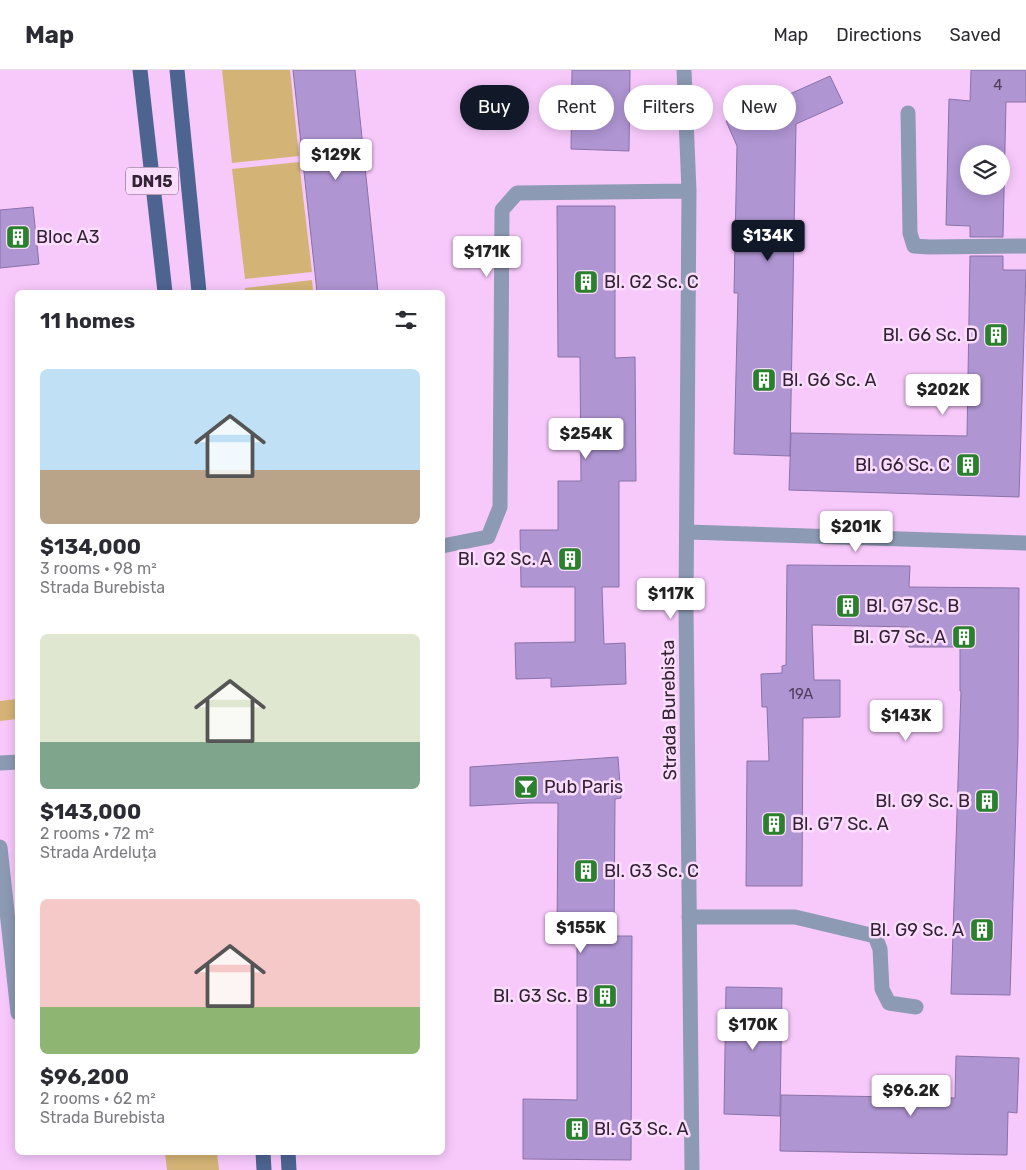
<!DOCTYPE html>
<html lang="en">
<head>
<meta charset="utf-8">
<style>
  :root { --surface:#fff; --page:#f7f7f7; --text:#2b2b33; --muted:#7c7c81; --line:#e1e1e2; --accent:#111827 }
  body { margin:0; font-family:Rubik,sans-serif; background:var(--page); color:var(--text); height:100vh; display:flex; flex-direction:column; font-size:19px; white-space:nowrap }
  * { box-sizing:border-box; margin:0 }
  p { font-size:16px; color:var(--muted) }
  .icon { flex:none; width:28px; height:28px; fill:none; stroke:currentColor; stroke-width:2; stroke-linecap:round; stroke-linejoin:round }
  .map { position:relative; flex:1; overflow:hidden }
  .sheet { position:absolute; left:15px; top:220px; width:430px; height:865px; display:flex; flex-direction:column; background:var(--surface); border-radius:8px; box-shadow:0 2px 12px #0003 }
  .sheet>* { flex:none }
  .banner { position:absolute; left:460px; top:15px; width:475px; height:45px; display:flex; gap:10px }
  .controls { position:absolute; left:960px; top:75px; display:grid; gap:10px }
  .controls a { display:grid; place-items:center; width:50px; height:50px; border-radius:50%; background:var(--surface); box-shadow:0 2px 12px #0003; font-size:25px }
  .price { position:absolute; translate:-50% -42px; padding:0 11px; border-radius:5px; background:#fff; color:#222; font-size:16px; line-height:32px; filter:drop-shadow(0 1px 2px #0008) }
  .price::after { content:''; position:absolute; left:50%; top:30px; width:15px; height:11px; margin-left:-8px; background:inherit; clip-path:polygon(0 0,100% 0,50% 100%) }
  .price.active { background:var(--accent); color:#fff }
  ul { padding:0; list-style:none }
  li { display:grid; align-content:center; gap:10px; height:265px; padding:0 25px }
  li span { display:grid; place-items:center; height:155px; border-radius:8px; color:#555 }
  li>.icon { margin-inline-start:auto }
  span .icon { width:90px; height:90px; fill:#fffc; stroke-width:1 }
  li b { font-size:21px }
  h2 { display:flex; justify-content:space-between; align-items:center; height:60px; padding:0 25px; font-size:21px }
  .chip { padding:0 18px; border-radius:22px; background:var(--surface); box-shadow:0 2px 12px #0003; font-size:18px; line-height:45px }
  .chip.active { background:var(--accent); color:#fff }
  header { display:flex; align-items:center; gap:30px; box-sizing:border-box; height:70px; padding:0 25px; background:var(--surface); border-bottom:1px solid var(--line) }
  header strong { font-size:24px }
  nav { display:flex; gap:28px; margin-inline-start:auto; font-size:18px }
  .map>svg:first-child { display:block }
</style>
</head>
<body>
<header>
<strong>Map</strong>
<nav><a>Map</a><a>Directions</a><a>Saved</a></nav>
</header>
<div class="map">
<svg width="1026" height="1100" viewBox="0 0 1026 1100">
  <rect width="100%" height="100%" fill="#f7c9fb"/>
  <path fill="#d4b476" d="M222 0H290L299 86 232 93Z
    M299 92 312 202 245 209 232 99Z
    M312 210 313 222H245V218Z
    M17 629V649L0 651V631Z
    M165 1083H217L219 1100H167Z"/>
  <path fill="#af95d2" stroke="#8a72a8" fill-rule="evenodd" d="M293 0H355L378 222H317Z
    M572 0H630L629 81 571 79Z
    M971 0H1026V32H1006L1003 167H970V156L946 155 949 29 970 31ZM969 84H1001V116H969Z
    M830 6 843 33 796 54 790 386 734 384 738 223H734L737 76 726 51 749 41 744 30 777 16 783 27Z
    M557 136H615V288L635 287 636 411H619V517H602L604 574 625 573 626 614 551 617V608L516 609 515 573 575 572V517H521L520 460H558V411H581L580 287H558Z
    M33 137 39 194 0 198V140Z
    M970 186H1003V200H1026L1019 427 789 420 791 363 967 366Z
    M787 495 910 496 909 517 1019 518 1018 671 1010 925 951 924 961 621H960V577H909V557L812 555 814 610H840V647L803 648 802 816H746L747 691H769L767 637H762L761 604 782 603V596L786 595Z
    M618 687 621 728 615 729 614 866H632L631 1090 523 1089V1029L577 1030V866L557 865 558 733H530L470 736V697Z
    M726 917 782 918 780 1046 724 1044Z
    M956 986 1019 988 1017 1043 1008 1042 1007 1085 780 1081 781 1025 955 1028Z"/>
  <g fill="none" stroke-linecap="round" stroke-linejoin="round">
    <path stroke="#8d9ab4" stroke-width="15" d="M908 43 910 163 914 176 929 177 1026 176
      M689 847H795L875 866 880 879 882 919 889 933 916 937"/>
    <path stroke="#8d9ab4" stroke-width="15" d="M684 0 689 121 686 537 692 1100
      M688 462 1026 473
      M442 476 488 467 500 437 502 140 517 123 689 121
      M0 693 18 692
      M0 777 18 943"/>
    <path stroke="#4d6491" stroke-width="15" d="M140 0 165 222
      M177 0 199 222
      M263 1082 264 1100
      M288 1082 289 1100"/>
  </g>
  <defs>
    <symbol id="building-square" viewBox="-11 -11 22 22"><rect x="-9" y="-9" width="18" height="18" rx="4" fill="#2a802d" stroke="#faddfc"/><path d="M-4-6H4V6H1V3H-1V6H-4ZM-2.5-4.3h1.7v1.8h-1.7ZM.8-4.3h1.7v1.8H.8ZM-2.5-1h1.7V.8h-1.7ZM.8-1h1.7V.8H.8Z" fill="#fff"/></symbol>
    <symbol id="bar-square" viewBox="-11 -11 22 22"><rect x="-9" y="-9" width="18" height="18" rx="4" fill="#2a802d" stroke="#faddfc"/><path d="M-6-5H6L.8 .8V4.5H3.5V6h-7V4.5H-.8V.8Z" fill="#fff"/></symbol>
  </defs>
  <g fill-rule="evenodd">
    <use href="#building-square" x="4" y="153" width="28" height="28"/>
    <use href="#building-square" x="572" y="198" width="28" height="28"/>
    <use href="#building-square" x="982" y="251" width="28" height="28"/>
    <use href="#building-square" x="750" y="296" width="28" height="28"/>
    <use href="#building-square" x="954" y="381" width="28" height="28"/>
    <use href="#building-square" x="556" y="475" width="28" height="28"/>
    <use href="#building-square" x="834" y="522" width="28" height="28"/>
    <use href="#building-square" x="950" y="553" width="28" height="28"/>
    <use href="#bar-square" x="512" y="703" width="28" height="28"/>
    <use href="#building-square" x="973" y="717" width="28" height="28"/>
    <use href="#building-square" x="760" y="740" width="28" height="28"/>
    <use href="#building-square" x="572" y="787" width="28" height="28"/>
    <use href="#building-square" x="968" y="846" width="28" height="28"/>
    <use href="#building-square" x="591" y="912" width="28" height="28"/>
    <use href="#building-square" x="563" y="1045" width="28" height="28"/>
  </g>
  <g text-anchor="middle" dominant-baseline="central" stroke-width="5" stroke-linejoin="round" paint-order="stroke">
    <g font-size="15" fill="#523e5c">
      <text x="998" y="15">4</text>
      <text x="801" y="624">19A</text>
    </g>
    <rect fill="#faddfc" stroke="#6f5970" stroke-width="1" x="126" y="97.5" width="52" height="27" rx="4"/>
    <g font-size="16" font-weight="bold" fill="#332134">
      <text x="152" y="111">DN15</text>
    </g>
    <g font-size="18" fill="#332134" stroke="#faddfc" text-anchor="start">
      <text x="36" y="167">Bloc A3</text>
      <text x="604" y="212">Bl. G2 Sc. C</text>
      <text x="978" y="265" text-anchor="end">Bl. G6 Sc. D</text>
      <text x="782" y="310">Bl. G6 Sc. A</text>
      <text x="950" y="395" text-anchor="end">Bl. G6 Sc. C</text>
      <text x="552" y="489" text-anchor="end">Bl. G2 Sc. A</text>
      <text x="866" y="536">Bl. G7 Sc. B</text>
      <text x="946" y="567" text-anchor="end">Bl. G7 Sc. A</text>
      <text x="544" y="717">Pub Paris</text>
      <text x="970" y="731" text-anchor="end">Bl. G9 Sc. B</text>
      <text x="792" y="754">Bl. G'7 Sc. A</text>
      <text x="604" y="801">Bl. G3 Sc. C</text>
      <text x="964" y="860" text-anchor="end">Bl. G9 Sc. A</text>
      <text x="588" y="926" text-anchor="end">Bl. G3 Sc. B</text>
      <text x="594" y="1059">Bl. G3 Sc. A</text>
    </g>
    <g font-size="18" fill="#332134" stroke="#faddfc">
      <text transform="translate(669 640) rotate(-91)">Strada Burebista</text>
    </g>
  </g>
</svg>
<div class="controls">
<a><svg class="icon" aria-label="layers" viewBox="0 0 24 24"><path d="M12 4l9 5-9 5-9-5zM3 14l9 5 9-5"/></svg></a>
</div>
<b class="price" style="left:336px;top:111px">$129K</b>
<b class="price active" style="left:768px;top:192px">$134K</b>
<b class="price" style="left:487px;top:208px">$171K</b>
<b class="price" style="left:943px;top:346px">$202K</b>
<b class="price" style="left:586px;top:390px">$254K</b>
<b class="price" style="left:856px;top:483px">$201K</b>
<b class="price" style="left:671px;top:550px">$117K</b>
<b class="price" style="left:906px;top:672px">$143K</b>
<b class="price" style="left:581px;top:884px">$155K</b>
<b class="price" style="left:753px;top:981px">$170K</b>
<b class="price" style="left:911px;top:1047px">$96.2K</b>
<div class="banner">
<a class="chip active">Buy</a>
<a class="chip">Rent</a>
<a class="chip">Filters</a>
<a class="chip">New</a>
</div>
<section class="sheet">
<h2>11 homes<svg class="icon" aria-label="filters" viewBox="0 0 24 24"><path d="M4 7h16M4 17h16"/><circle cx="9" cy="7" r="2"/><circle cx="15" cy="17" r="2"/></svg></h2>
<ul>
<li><span style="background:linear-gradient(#bfe0f5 65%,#b9a48a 0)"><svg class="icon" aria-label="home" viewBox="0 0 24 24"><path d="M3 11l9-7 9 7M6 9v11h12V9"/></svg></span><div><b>$134,000</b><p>3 rooms · 98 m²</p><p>Strada Burebista</p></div></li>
<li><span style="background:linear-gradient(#dfe7d0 70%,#7fa58c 0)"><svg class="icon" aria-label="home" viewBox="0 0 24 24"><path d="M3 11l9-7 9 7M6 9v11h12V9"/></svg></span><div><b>$143,000</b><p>2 rooms · 72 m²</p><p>Strada Ardeluța</p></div></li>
<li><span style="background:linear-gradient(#f6c9c9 70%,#8fb573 0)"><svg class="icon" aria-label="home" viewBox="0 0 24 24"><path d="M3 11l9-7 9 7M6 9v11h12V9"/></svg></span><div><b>$96,200</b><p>2 rooms · 62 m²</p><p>Strada Burebista</p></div></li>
</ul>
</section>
</div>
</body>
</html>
